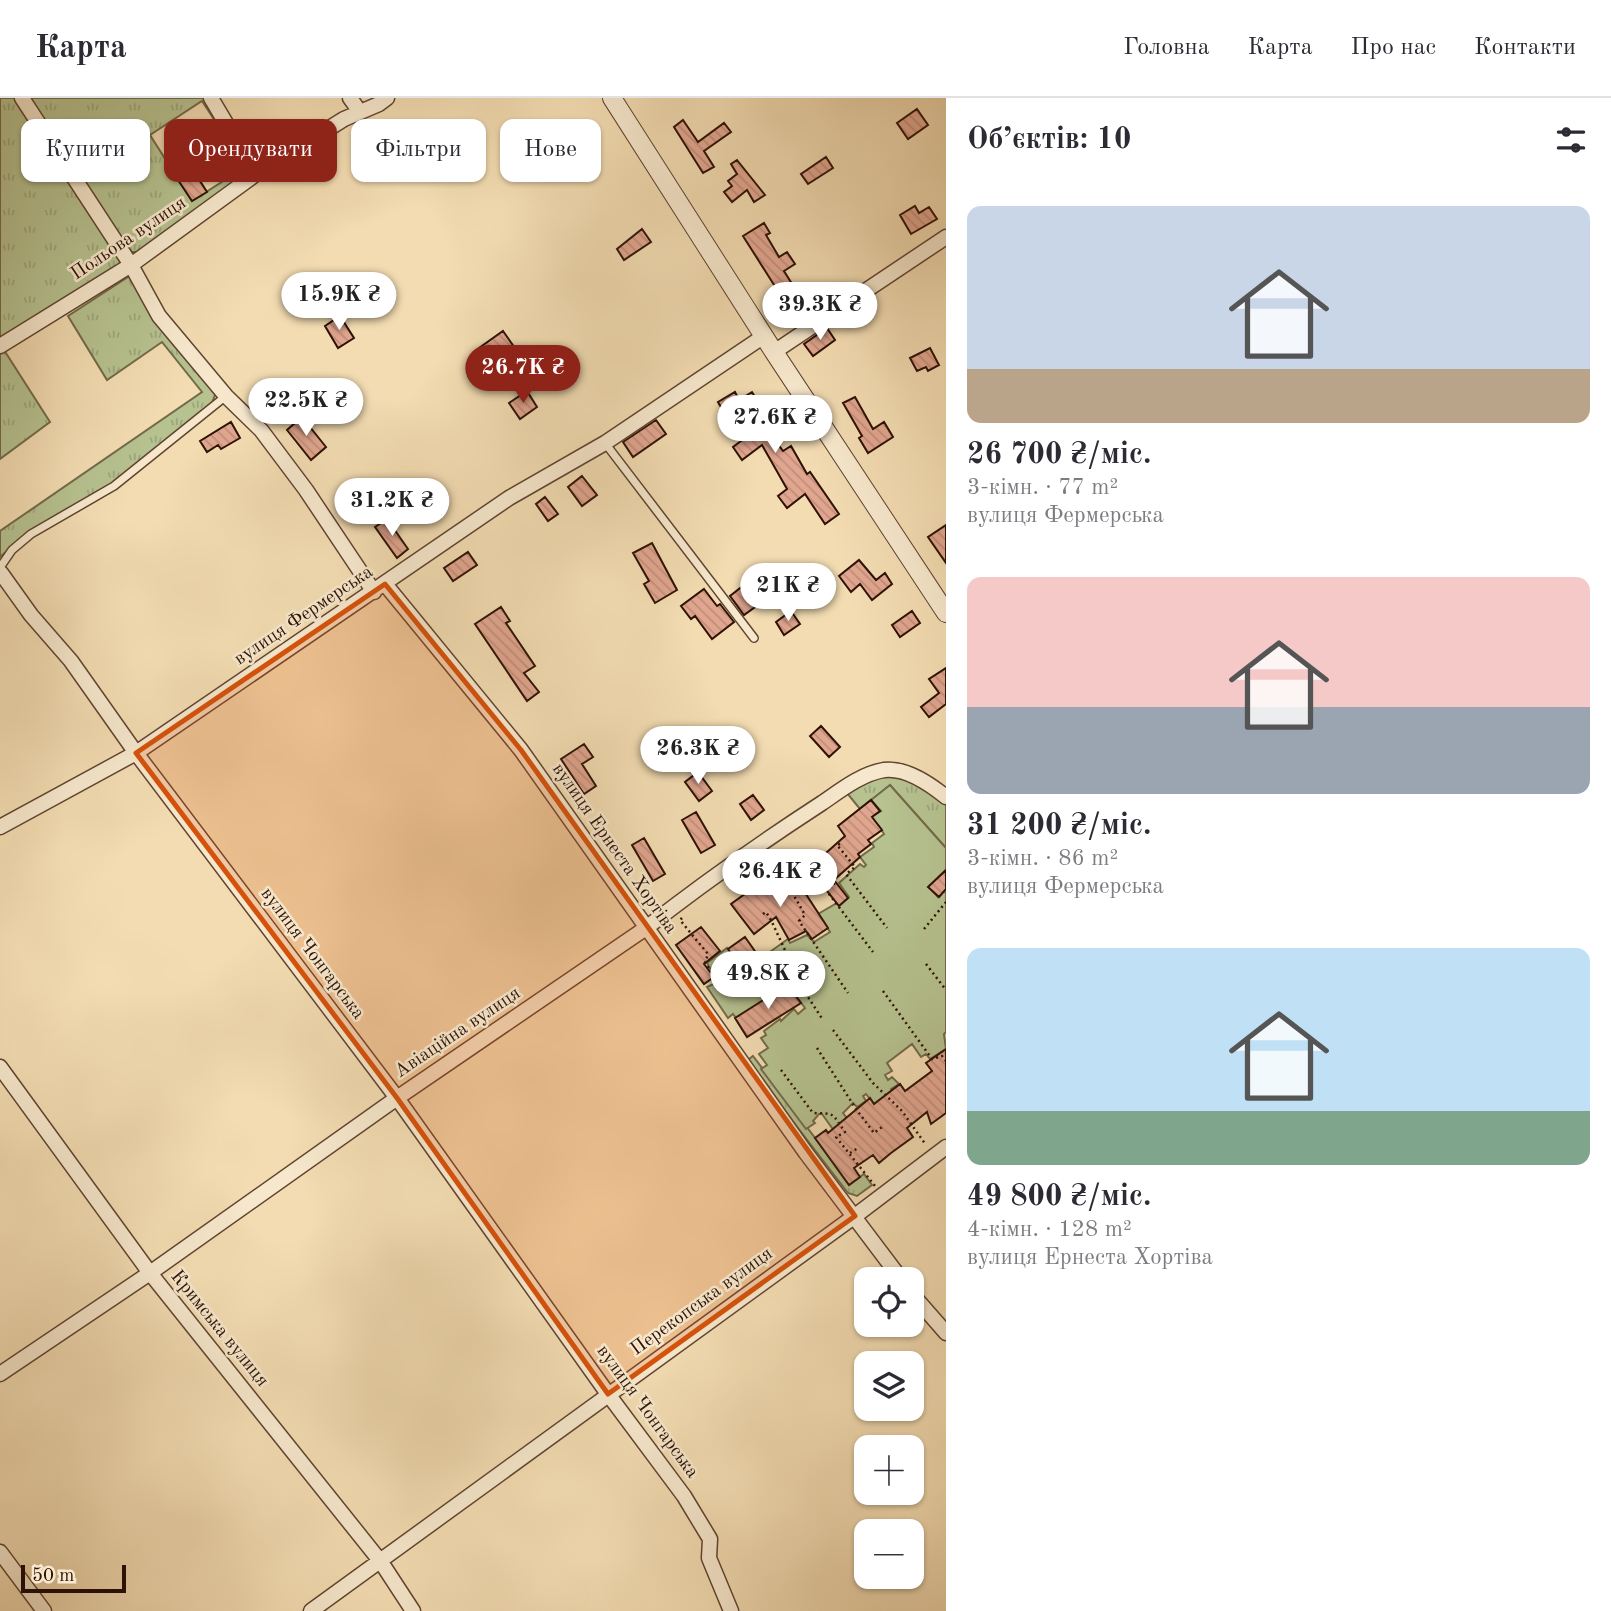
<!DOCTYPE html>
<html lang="uk">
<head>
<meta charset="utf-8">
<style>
  :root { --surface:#fff; --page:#f2f2f3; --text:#2b2b33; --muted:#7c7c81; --line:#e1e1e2; --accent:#8f2418 }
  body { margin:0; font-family:"Old Standard TT",serif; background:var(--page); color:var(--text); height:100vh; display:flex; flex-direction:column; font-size:26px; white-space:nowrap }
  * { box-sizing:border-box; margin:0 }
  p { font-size:23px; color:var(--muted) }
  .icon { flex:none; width:38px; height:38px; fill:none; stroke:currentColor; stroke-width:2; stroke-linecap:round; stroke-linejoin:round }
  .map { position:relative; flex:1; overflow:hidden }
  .details { display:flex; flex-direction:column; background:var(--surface); width:665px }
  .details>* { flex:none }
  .hud { position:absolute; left:21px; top:21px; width:665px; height:63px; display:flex; gap:14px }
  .fabs { position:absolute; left:854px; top:1169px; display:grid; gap:14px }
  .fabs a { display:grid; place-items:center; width:70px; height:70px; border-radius:14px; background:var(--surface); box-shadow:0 2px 5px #0004; font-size:35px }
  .scale { position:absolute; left:21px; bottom:18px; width:105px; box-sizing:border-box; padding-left:7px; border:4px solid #2e1206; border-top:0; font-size:19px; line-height:24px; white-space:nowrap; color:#2e1206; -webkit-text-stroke:5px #f7e8cd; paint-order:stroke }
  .price { position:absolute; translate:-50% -60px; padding:0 16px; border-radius:24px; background:#fff; color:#222; font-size:23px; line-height:46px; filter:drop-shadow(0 2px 4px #0008) }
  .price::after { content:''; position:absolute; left:50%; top:42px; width:21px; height:16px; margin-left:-10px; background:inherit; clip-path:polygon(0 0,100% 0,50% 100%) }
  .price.on { background:var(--accent); color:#fff }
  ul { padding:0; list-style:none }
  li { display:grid; align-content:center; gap:14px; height:371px; padding:0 21px }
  li span { display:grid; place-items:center; height:217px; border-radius:14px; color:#555 }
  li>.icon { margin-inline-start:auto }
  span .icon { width:126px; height:126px; fill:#fffc; stroke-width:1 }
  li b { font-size:30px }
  h2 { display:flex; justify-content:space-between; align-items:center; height:84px; padding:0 21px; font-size:30px }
  .chip { padding:0 24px; border-radius:14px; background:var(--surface); box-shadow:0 2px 5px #0004; font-size:24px; line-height:63px }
  .chip.on { background:var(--accent); color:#fff }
  header { display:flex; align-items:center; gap:42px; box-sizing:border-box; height:98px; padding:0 35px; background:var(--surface); border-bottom:2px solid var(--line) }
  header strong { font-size:33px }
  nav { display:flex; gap:38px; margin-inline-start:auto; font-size:24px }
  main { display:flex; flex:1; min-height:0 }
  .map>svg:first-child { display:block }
</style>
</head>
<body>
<header>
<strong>Карта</strong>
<nav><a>Головна</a><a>Карта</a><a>Про нас</a><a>Контакти</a></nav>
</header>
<main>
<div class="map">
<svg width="946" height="1513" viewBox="0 0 946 1513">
  <defs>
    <pattern id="grass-tufts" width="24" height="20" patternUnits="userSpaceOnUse" patternTransform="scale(1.75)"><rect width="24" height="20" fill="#b6c290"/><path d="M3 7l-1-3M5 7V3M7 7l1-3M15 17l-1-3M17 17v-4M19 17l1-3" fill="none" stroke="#9da67b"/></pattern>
    <pattern id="building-back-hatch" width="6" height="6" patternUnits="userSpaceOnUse" patternTransform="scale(1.75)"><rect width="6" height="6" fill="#e1a68f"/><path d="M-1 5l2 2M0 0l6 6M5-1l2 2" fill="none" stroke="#c18e7a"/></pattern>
  </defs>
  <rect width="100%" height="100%" fill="#f3dcb2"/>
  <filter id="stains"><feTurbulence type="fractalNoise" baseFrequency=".00286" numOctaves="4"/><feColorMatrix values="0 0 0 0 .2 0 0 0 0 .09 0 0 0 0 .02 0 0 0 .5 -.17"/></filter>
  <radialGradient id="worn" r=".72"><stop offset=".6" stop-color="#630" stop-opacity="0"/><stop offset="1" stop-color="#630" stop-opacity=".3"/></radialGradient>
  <path fill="url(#grass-tufts)" stroke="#726a4b" stroke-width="2" fill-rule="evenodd" d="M0 0H19L126 167 0 248Z
    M26 0H218L254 55 260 70 142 154H132L126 151ZM202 3 245 69 192 103 150 37Z
    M132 178 216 294 212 305 106 391 28 434 0 459V433L202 294 162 244 107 282 68 218 128 179Z
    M4 252 50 324 0 361V255Z
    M876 679H903L936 697 946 707V750L890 687 860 711 847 695Z
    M753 958 850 1086 864 1076 872 1087 857 1098 848 1095 757 977 748 962Z"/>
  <path fill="#b6c290" stroke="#726a4b" stroke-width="2" d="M890 687 946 750V772L929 789 938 799 944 793 946 795V934L944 936 946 951 930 961 926 956 921 959 912 946 887 965 892 973 885 977 888 982 892 979 899 986 891 991 892 993 874 1006 866 996 863 998 866 1003 857 1009 853 1005 843 1015 850 1024 837 1037 822 1016H819L813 1023 815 1025 806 1031 761 971 767 967 759 956 768 950 761 940 766 937 764 933 780 921 781 923 794 911 798 916 805 910 788 887 736 920 733 916 728 920 707 889 718 884 707 865 727 850 746 874 762 864 759 859 765 854 767 856 788 841 790 845 807 837 814 844 830 834 818 816 837 805 839 807 849 799 839 785 860 766 864 769 866 767 860 759 874 749 872 745 884 736 878 727 867 721 881 713 871 702Z"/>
  <path fill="url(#building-back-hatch)" stroke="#2e1206" stroke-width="2" d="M917 11 928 27 908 41 897 25Z
    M683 22 698 44 724 25 731 34 704 53 714 69 703 75 674 29Z
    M196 58 208 78 200 83 207 94 192 103 172 73Z
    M826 59 833 70 808 86 801 76Z
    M737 62 765 97 754 104 747 92 732 104 724 94 732 88 728 83 737 76 731 66Z
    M915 108 919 115 929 109 937 121 911 136 900 117Z
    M764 125 770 135 766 137 779 159 787 154 795 166 784 173 804 205 810 201 818 213 795 228 774 192 776 190 743 138Z
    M642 131 651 144 624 162 617 151Z
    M340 218 354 240 338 250 325 228Z
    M827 230 835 242 813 258 804 246Z
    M503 233 517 253 492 270 479 250Z
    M930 250 939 267 928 273 926 269 917 273 910 260Z
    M527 293 537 309 520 321 509 305Z
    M735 294 739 302 752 294 762 310 755 315 783 353 791 348 807 376 810 374 839 416 825 426 805 396 787 410 778 398 787 391 762 347 742 362 733 349 741 343 718 304Z
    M855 299 873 331 884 324 893 339 868 355 859 340 862 338 843 305Z
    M302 319 326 349 311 362 287 332Z
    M656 322 666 336 633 359 623 344Z
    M231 324 240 340 221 351 218 347 207 354 200 343Z
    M582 378 597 397 582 408 568 389Z
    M545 399 558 416 548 423 536 406Z
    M387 421 408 451 397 460 375 429Z
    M946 427V465L928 439Z
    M652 445 677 492 655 505 644 486 649 483 633 455Z
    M468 454 477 467 453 483 444 470Z
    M859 462 876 482 885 475 892 486 872 502 860 486 851 494 839 478Z
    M748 484 762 504 744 517 730 498Z
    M704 491 717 508 720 506 734 524 712 541 695 518 691 521 681 508Z
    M501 509 510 523 506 525 535 568 524 575 539 594 527 603 475 526Z
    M791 513 800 526 784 537 776 524Z
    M912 513 920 525 900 539 892 527Z
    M946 570V606L929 619 921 609 939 595 929 581Z
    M821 628 840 649 829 659 810 638Z
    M584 646 593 659 582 666 596 688 584 696 561 661Z
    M698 674 712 693 699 703 685 684Z
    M753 697 764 712 751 722 740 706Z
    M871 702 880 713 872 719 882 732 868 742 871 746 858 756 860 759 834 782 848 800 839 808 809 770 845 738 838 728Z
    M696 714 715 747 701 755 682 722Z
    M644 740 665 776 653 783 632 747Z
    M946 772V791L939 799 928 789Z
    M770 778 781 793 796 781 828 830 812 841 806 833 789 842 776 819 754 836 731 806Z
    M701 829 720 853 704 866 714 879 704 886 676 847Z
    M745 839 759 859 742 871 728 851Z
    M787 887 801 905 747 939 735 920Z
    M946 951V1015L931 1026 927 1014 907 1030 913 1039 891 1055 879 1065 873 1057 854 1070 860 1079 849 1087 815 1040 826 1032 828 1035 870 1000 874 1006 900 986 905 993 932 973 926 965Z"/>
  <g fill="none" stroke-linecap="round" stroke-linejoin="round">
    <defs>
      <path id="service" d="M605 345 754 540
        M1 475V468L12 452 31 436 114 388 226 298"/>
      <path id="minor" d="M22 0 131 167 159 218 226 298 261 332 306 392 374 494
        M211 0 256 76
        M350 0 360 14
        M0 248 131 167 256 76 344 21 379 6 387 0
        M774 254 946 139
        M1 475 31 517 71 563 136 655 397 1000 608 1296 684 1398 710 1441 709 1460 731 1513
        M385 486 521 652 806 1055 901 1181
        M0 729 136 655 509 400 605 345 764 238
        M0 969 150 1175 381 1464 413 1513
        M912 1196 946 1235
        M0 1276 150 1175 397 1000 646 830C702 786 762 744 822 705 841 692 861 676 884 672 906 669 930 686 946 699
        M0 1454 44 1513
        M311 1513 855 1118 946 1049"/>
      <path id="tertiary" d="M612 0 774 254 946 515"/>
    </defs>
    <use href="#service" stroke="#5f4431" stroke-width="10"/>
    <use href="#minor" stroke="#5f4431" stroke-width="17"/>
    <use href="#tertiary" stroke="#5f4431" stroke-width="20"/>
    <path stroke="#2e1206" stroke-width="2.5" stroke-dasharray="2 3.5" stroke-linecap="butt" d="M840 746 837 747 855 769 846 776 887 830
      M814 765 823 772 834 786 826 792 873 854
      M792 794 805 817 799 823 848 895
      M763 816 766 814 771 822 804 893 823 922
      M682 820 680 822 708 856 705 865 715 878 714 885
      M924 831 946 804
      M926 866 946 892
      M883 893 932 961 942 958 946 963
      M833 932 873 985 902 1013 926 1047
      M817 950 856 1011 874 1035 882 1029
      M781 972 813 1015C836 1016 831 1014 845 1034L836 1039 875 1088
      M850 1055 858 1050"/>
    <use href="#service" stroke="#f7e8cd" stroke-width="7"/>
    <use href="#minor" stroke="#f7e8cd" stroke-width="14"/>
    <use href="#tertiary" stroke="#f7e8cd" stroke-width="18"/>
  </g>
  <path fill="#d5520b" fill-opacity="0.2" stroke="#d5520b" stroke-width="5" stroke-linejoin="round" d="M385 486 521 652 855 1118 608 1296 397 1000 136 655Z"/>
  <g text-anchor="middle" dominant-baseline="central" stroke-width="5" stroke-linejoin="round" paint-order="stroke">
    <g font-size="19" fill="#2e1206" stroke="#f7e8cd">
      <text transform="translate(129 141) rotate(-34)">Польова вулиця</text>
      <text transform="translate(304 518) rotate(-34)">вулиця Фермерська</text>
      <text transform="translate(614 751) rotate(55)">вулиця Ернеста Хортіва</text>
      <text transform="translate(312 856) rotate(53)">вулиця Чонгарська</text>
      <text transform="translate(458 935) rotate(-34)">Авіаційна вулиця</text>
      <text transform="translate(702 1204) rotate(-36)">Перекопська вулиця</text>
      <text transform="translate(219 1231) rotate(51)">Кримська вулиця</text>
      <text transform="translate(647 1314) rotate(54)">вулиця Чонгарська</text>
    </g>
  </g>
  <rect width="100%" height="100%" filter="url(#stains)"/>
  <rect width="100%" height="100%" fill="url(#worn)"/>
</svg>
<div class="fabs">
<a><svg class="icon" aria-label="locate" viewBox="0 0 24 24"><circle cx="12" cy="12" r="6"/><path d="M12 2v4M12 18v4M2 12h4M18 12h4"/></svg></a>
<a><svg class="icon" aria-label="layers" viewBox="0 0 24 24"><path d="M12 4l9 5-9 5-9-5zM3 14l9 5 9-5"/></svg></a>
<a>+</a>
<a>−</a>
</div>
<div class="scale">50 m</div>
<b class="price" style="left:339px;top:234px">15.9K ₴</b>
<b class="price" style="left:820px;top:244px">39.3K ₴</b>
<b class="price on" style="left:523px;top:307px">26.7K ₴</b>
<b class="price" style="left:306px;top:340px">22.5K ₴</b>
<b class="price" style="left:775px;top:357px">27.6K ₴</b>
<b class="price" style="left:392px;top:440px">31.2K ₴</b>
<b class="price" style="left:788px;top:525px">21K ₴</b>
<b class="price" style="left:698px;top:688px">26.3K ₴</b>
<b class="price" style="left:780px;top:811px">26.4K ₴</b>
<b class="price" style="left:768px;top:913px">49.8K ₴</b>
<div class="hud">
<a class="chip">Купити</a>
<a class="chip on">Орендувати</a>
<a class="chip">Фільтри</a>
<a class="chip">Нове</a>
</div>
</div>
<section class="details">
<h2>Об’єктів: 10<svg class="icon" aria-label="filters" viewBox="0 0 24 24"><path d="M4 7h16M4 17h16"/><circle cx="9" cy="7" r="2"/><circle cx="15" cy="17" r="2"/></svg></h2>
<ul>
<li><span style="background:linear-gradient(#c9d6e8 75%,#b9a48a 0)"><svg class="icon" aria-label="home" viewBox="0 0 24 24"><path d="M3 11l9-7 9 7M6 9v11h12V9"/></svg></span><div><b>26 700 ₴/міс.</b><p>3-кімн. · 77 m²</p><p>вулиця Фермерська</p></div></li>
<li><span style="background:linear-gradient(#f6c9c9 60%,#9aa5b1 0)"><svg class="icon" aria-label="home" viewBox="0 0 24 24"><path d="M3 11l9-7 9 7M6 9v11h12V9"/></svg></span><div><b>31 200 ₴/міс.</b><p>3-кімн. · 86 m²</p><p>вулиця Фермерська</p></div></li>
<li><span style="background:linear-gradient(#bfe0f5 75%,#7fa58c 0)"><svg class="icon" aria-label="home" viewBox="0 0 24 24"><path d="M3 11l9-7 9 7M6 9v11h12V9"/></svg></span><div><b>49 800 ₴/міс.</b><p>4-кімн. · 128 m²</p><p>вулиця Ернеста Хортіва</p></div></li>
</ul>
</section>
</main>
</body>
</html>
